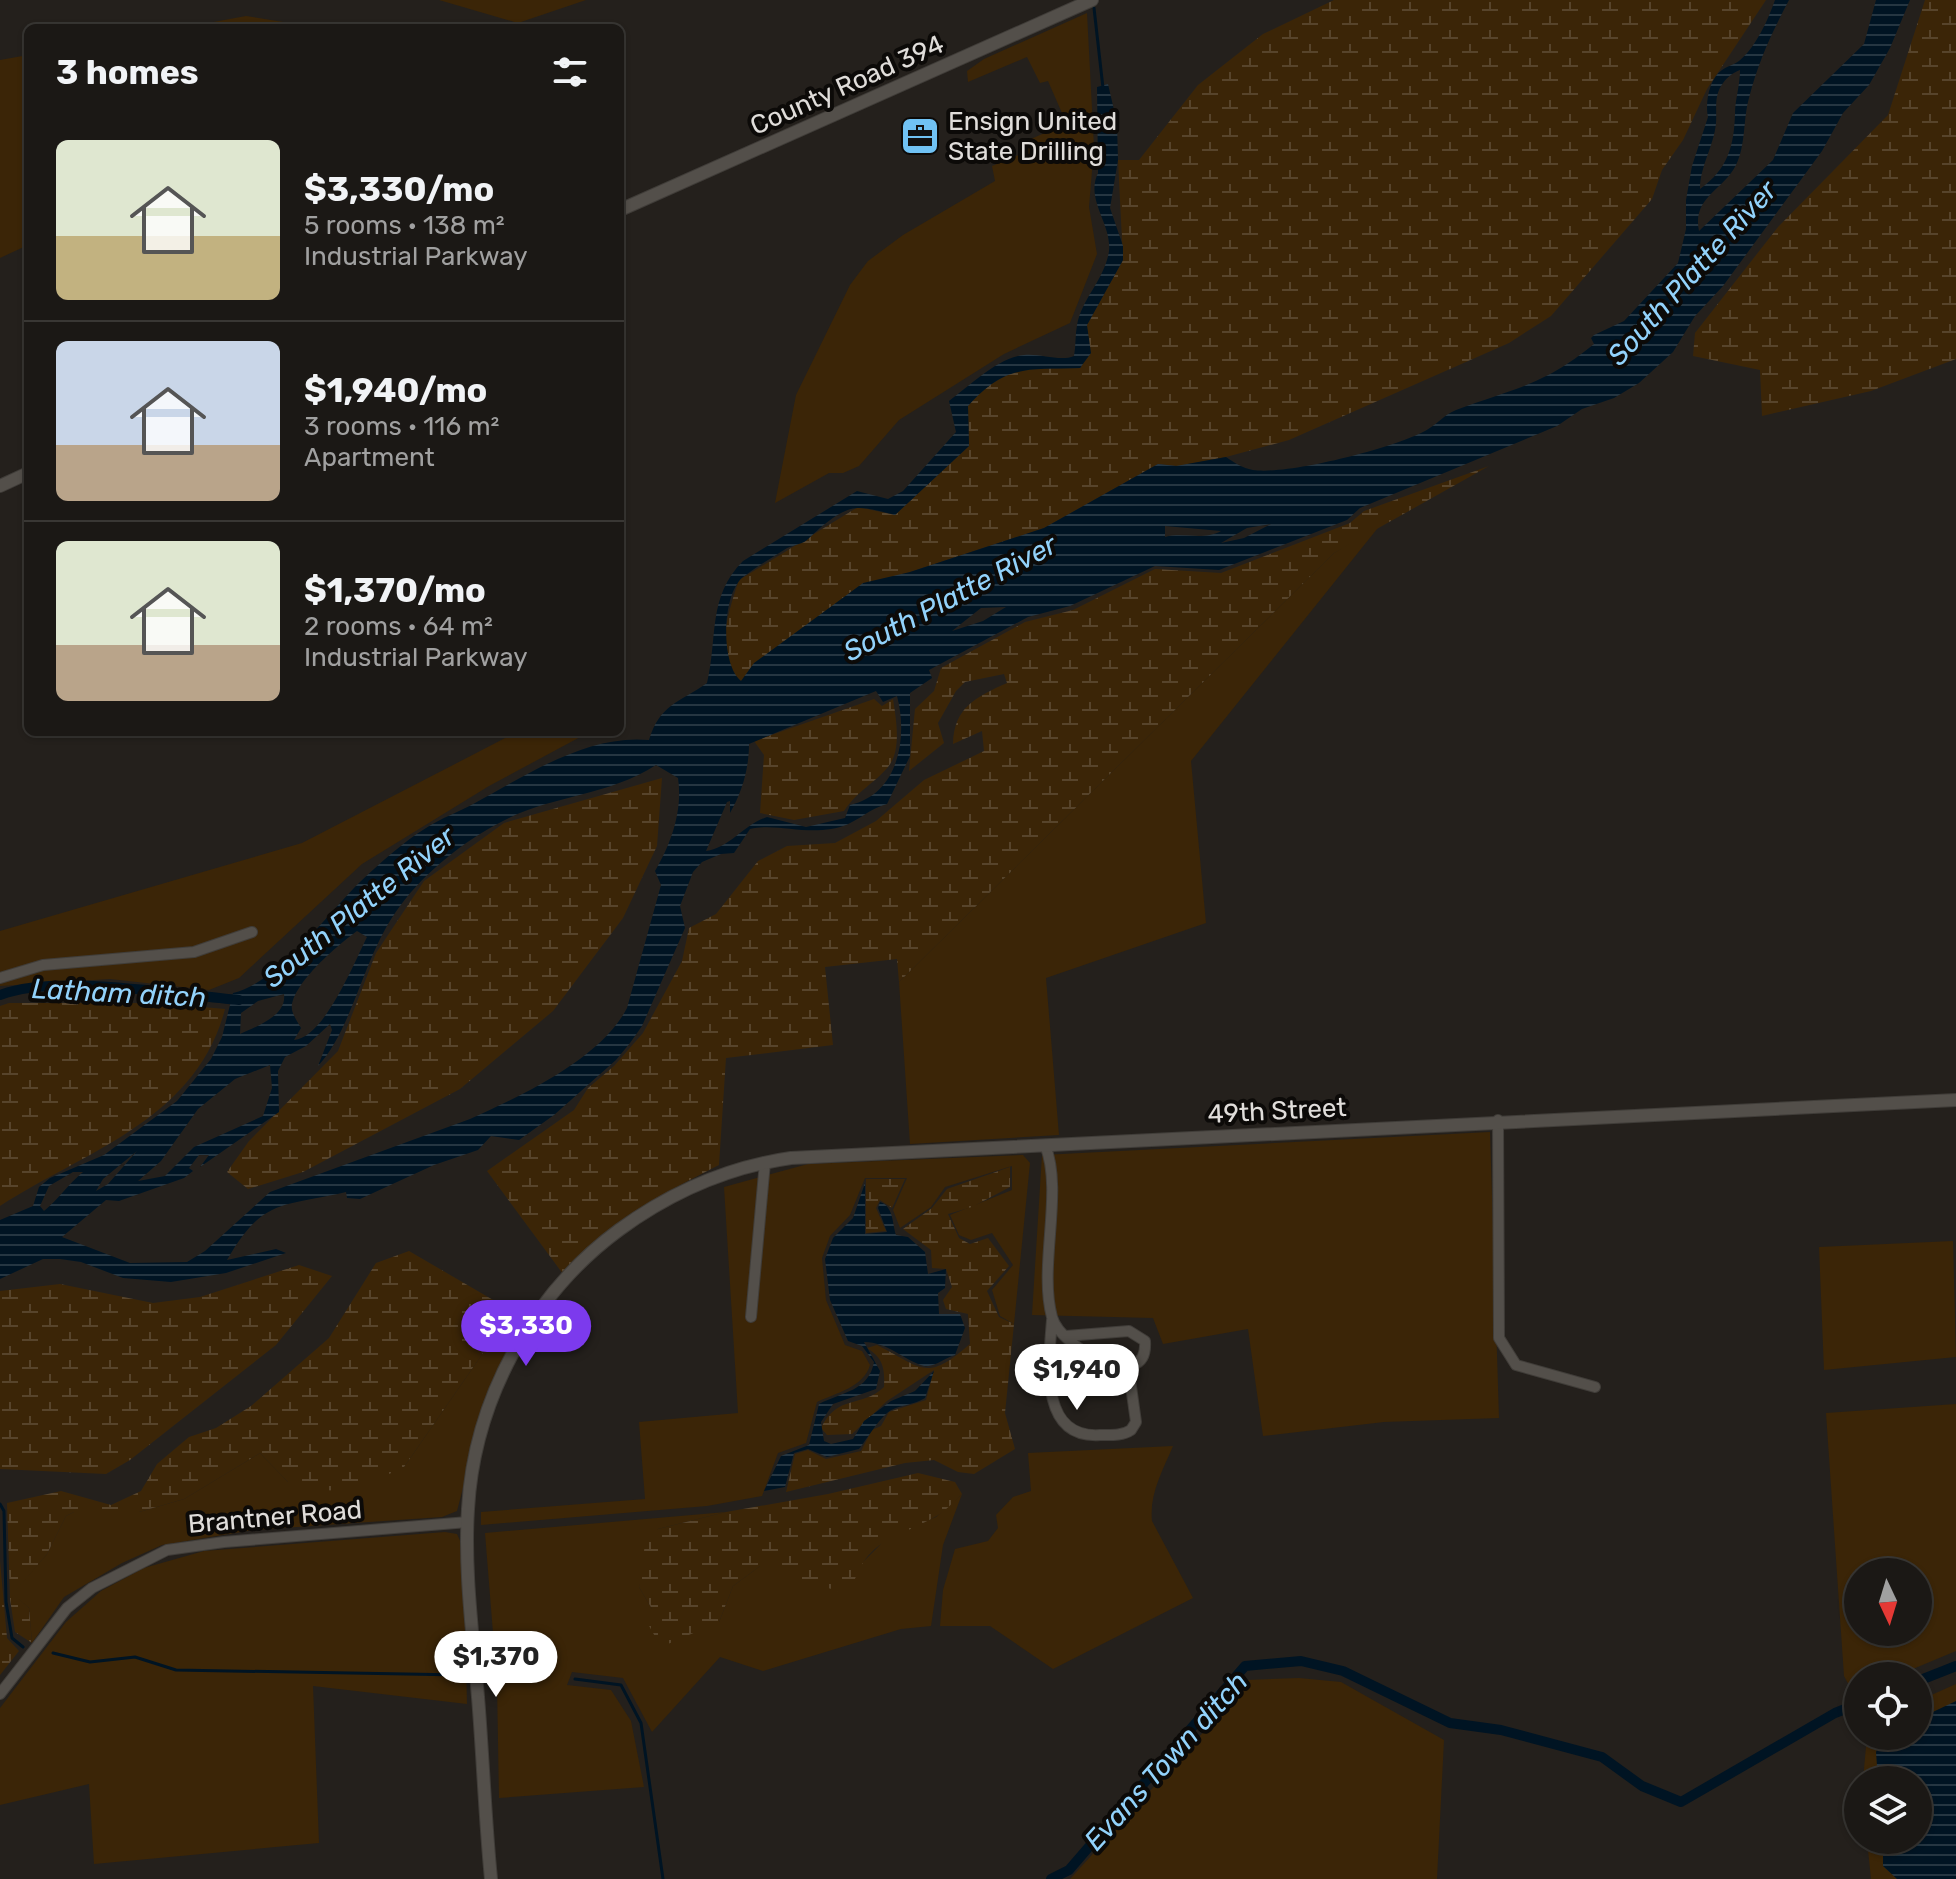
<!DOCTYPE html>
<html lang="en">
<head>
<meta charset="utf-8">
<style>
  :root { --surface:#1b1815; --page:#24211e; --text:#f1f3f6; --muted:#a0a0a0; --line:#393734; --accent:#7c3aed }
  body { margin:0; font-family:Rubik,sans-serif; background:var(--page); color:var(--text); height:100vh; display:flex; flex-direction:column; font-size:30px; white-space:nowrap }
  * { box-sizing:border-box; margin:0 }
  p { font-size:26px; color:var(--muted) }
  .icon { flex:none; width:44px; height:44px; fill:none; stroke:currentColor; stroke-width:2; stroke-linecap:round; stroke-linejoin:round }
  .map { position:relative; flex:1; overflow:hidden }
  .panel { position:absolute; left:24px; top:24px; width:600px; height:712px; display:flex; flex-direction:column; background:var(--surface); border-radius:12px; box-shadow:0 2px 6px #0004,0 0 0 2px var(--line) }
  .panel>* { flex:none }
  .needle { width:52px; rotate:176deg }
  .controls { position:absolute; left:1844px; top:1558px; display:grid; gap:16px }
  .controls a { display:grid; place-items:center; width:88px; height:88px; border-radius:50%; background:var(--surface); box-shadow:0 2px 6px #0004,0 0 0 2px var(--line); font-size:40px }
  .price { position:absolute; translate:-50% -68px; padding:0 18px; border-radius:28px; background:#fff; color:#222; font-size:26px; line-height:52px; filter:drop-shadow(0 2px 4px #0008) }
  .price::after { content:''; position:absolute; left:50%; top:48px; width:24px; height:18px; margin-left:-12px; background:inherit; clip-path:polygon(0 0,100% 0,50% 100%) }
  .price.current { background:var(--accent); color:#fff }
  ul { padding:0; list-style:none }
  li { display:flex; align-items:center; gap:24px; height:200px; padding:0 32px }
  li+li { border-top:2px solid var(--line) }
  li span { display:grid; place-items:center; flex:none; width:224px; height:160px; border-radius:12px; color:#555 }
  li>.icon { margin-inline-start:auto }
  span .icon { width:96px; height:96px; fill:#fffc; stroke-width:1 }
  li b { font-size:34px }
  h2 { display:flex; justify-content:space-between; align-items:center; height:96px; padding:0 32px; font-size:34px }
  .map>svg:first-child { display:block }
</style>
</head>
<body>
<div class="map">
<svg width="1956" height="1879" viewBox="0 0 1956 1879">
  <defs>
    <pattern id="wetland-marsh" width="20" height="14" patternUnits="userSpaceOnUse" patternTransform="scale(2)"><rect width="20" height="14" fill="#3b2507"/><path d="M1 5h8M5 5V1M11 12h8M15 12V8" fill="none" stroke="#57442b"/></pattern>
    <pattern id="water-rules" width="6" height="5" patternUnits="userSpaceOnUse" patternTransform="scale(2)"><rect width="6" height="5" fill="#001423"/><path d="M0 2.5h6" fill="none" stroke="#253642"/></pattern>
  </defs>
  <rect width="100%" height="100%" fill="#24201c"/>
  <path fill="#3b2507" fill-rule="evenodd" d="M439 0H586L518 23Z
    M1087 13 1094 147 1089 207 1097 254 1070 323 1004 354 899 420 859 466 843 473H829L775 503 796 395 850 285 868 261 903 235 995 181 992 166 1026 152 1022 143 1058 127 1053 117 1062 113 1048 81 1040 83 1027 57 968 82 967 71 984 59Z
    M246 16 320 28H181Z
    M28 55V245L0 258V60Z
    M1381 524 1191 761 1206 923 1046 978 1059 1135 910 1144 899 982 1334 553Z
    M517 732H581L582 736 489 786 362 864 239 978 209 990 110 979 0 986V931L302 843Z
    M1490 1132 1499 1418 1384 1422 1263 1436 1248 1329 1163 1344 1153 1318 1032 1315 1042 1155Z
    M1023 1155 1030 1163 1014 1324 1000 1316 992 1290 1013 1265 992 1233 971 1240 959 1235 950 1215 1012 1190V1166L945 1187 931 1207 900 1228 893 1210 907 1178H865L850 1215 830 1236 822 1258 826 1300 845 1345 862 1351 870 1365C864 1387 836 1393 817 1402L806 1443 778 1453 762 1496 707 1506 481 1525V1512L645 1499 639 1422 738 1413 724 1187 808 1164Z
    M1953 1241 1956 1357 1824 1370 1819 1247Z
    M512 1311 527 1319 487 1394 457 1511 442 1517 253 1530 162 1545 122 1563 64 1597 32 1643 29 1608 12 1594 47 1554 66 1516 74 1512H139L184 1499 260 1453 288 1482 404 1467Z
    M1956 1404V1651L1896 1676H1858V1690L1850 1687 1844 1676 1826 1413ZM1858 1572H1918V1632H1858Z
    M1173 1446C1163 1470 1149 1494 1152 1521L1193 1598 1053 1669 990 1626H940L943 1590 955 1549 988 1541 998 1528 996 1515 1013 1497 1031 1491 1028 1453Z
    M962 1494 943 1545 931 1626 901 1629 763 1671 720 1657 652 1732 623 1678 572 1672 567 1685 611 1690 631 1721 644 1787 499 1798 497 1683 485 1533 726 1512 658 1529 639 1587 652 1609 719 1622 733 1586 760 1566 858 1567 888 1537 936 1517Z
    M445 1532 457 1534 463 1547 467 1704 313 1686 319 1843 94 1864 89 1784 0 1805V1708L66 1622 101 1591 144 1568 204 1551Z
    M1299 1678 1341 1682 1444 1740 1437 1879H1070L1218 1716 1246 1680Z
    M1956 1684V1879H1871L1867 1840H1918V1780H1863L1867 1736H1918V1701Z"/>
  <path fill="url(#wetland-marsh)" d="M1334 0H1766L1707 89 1683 140 1662 170 1652 199 1551 316 1509 343 1289 440 1226 457 1178 466 1158 464 1044 528 910 572 741 681C712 659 729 609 739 580L858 507 895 515 969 446 968 406C1008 361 1026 370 1081 368L1087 325 1123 260 1118 160H1139L1198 85 1263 34Z
    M1925 0H1956V359L1871 391 1762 416 1760 370 1693 356 1695 333 1778 227 1888 115Z
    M1489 466 1334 553 899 982 897 959 825 967 833 1045 726 1058 719 1165C657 1197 609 1220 563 1274L487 1171 574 1110 588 1088 614 1066 643 1033 682 961 689 928 716 914 758 861 787 846 835 843 876 821 924 780 984 751 982 731 953 744C954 707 976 697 1007 683L1004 674 965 682 956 691 938 723 944 743 909 771 915 709 934 691 941 668 1025 622 1073 610 1155 569 1221 573 1350 523 1364 511Z
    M874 699 882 706 893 699C896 719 902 750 888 767 874 784 859 789 844 811L794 820 760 813 764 755 754 741Z
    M662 778 657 846 623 918 553 1011 460 1089 303 1172 248 1189 227 1172 249 1141 338 1051 376 953 424 881 504 823Z
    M9 1003H157L225 1009C196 1120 85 1151 0 1206V1006Z
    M1010 1167V1187L972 1207 948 1214 959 1238 970 1244 988 1238 1009 1266 987 1291 999 1317 1014 1324 1005 1413 1015 1449 974 1474 958 1472 934 1460 905 1463 786 1492 795 1454 808 1450 826 1459 861 1451 872 1430 881 1426 889 1412 926 1400 934 1370 887 1401 852 1434 827 1435 821 1428C837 1394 862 1408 884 1387 885 1368 883 1358 867 1348L877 1345C924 1369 926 1382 970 1344L968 1314 946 1309 943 1300 952 1287 946 1269 932 1268 931 1250 903 1229 932 1208 947 1189Z
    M866 1179H905L892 1208 880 1200 876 1208 886 1231 866 1233Z
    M409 1251 512 1311 404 1467 353 1491 318 1490 288 1482 260 1453 184 1499 139 1512H74L66 1516 47 1554 13 1594 29 1608 32 1643 15 1632 10 1599 7 1503 61 1491 111 1505 141 1491 157 1464 189 1437 216 1428 251 1406 329 1338 376 1263Z
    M299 1265 332 1276 276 1345 130 1460 106 1474 0 1469V1291L60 1284 153 1303 200 1297Z
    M918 1473 955 1482 962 1494C953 1502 944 1513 933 1518 888 1542 865 1540 850 1595L760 1566 733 1586 719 1622 661 1647 648 1624 652 1609 639 1587 645 1544 658 1529 726 1512 828 1494Z
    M0 1561 7 1638 19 1651 0 1675Z"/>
  <path fill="url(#water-rules)" fill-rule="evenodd" d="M1775 0H1789C1772 32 1758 62 1749 98 1743 119 1746 145 1736 165 1723 191 1692 197 1699 231L1773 160 1793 113 1864 44 1876 0H1910L1890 48 1869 85 1843 113 1822 151 1723 286 1695 316 1673 352 1639 383 1614 398 1582 409 1557 426 1360 508 1347 520 1219 570 1155 566 1070 606 1028 617 929 670 932 678 910 693V756L887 804C865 810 855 826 831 829 802 834 774 823 750 829L734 853 721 854 702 862 693 872 680 906 685 928 642 1026 630 1043 616 1060 554 1115 519 1140 491 1136 478 1150 434 1165 360 1199 347 1198 346 1192C283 1207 263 1197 227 1260L276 1249 286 1253 226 1273 171 1282 123 1278 81 1262 60 1259H43L0 1279V1220L33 1206 39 1187 50 1178 104 1155 177 1101 211 1059 222 1037 233 993C276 984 329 912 360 882 380 863 402 843 426 828 441 818 459 812 475 803 527 775 587 734 649 740 660 704 679 703 707 683 718 638 707 597 743 561L857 491 888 499 903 491 956 432 949 401C971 385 997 358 1024 355 1040 353 1060 362 1074 356 1076 346 1075 335 1077 325 1082 298 1105 279 1109 251 1112 224 1085 200 1098 173L1097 87 1108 84 1117 123 1118 160 1110 208 1123 246V260L1087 325 1091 353 1080 368C1029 370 1006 363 968 406L969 446 895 515C884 512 870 508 859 508 841 507 819 529 807 540 801 545 791 545 784 550 771 558 755 568 743 577 722 594 720 664 741 681L754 663 863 583 910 572 1044 528 1158 464 1176 466 1226 457C1235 463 1242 468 1253 470 1289 475 1388 449 1421 433 1435 427 1443 415 1456 410 1514 388 1543 386 1594 344L1591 338 1594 335 1624 321 1678 263 1686 229V200L1692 166 1708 117C1705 103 1709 79 1722 70 1727 66 1734 65 1739 61 1756 47 1768 20 1775 0ZM1740 70C1740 86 1735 99 1735 114 1734 146 1728 169 1700 189 1700 166 1714 146 1716 123 1717 110 1714 98 1721 86 1726 78 1732 73 1740 70ZM1271 524 1244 538 1221 543 1247 528ZM1165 526 1221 531C1203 541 1184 532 1165 537ZM1006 607 983 621 952 631 981 608ZM876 691 883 702 897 696C908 737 899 794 850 805L845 818 806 827 767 817C743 825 730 848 706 851L727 802 730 801V813C742 792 749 769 749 744ZM656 765 678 778C683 810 671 844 655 871L661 885 627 1008C601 1059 521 1096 470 1119L270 1192 205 1251 187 1262 130 1263 62 1237 106 1200 119 1201 184 1178 193 1171 189 1168 199 1155H209L200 1167 279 1112 278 1071 285 1057 306 1046 330 1024 332 1030 318 1066C354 1027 363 955 400 906 425 872 465 840 503 821 551 795 606 797 656 765ZM357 931 367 937C354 963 324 1038 294 1040L301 1028C298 1023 293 1015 292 1010 289 986 339 944 357 931ZM284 994C287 1016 257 1026 240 1034L241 1013 258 1001ZM270 1065 272 1088 263 1116 194 1147 165 1176 138 1181 161 1161 198 1109 235 1079ZM137 1151 108 1184 96 1191 103 1179ZM73 1172H83C68 1184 59 1199 44 1211L40 1206 49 1186Z
    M865 1183V1234L887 1232 878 1208 880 1202C894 1207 892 1223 896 1235L908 1237 925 1252 928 1274 946 1269 945 1288 938 1293 939 1314H960L965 1328 955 1355C947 1357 933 1368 924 1366 903 1360 888 1342 864 1342L880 1371 876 1389 833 1404 821 1422 824 1441 831 1444 853 1439 864 1421 891 1401 915 1391 934 1371 925 1398C915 1405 896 1405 887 1413 876 1423 869 1436 859 1449L827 1457 808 1449 794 1453 785 1487 764 1491 781 1456 809 1445 819 1404C842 1392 869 1391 874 1362L862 1346 848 1341 830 1300 825 1259 833 1238 853 1218Z
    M1956 1701V1879H1897L1883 1866V1840H1918V1780H1878L1876 1752 1883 1736H1918V1719Z"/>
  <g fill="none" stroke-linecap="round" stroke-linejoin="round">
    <path stroke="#001423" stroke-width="3" d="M1094 8 1103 88
      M0 1504 4 1511 6 1602 12 1638 23 1647
      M53 1653 90 1662 135 1657 176 1670 461 1675
      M575 1679 621 1685 641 1723 663 1879"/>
    <path stroke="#001423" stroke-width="10" d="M0 995C57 973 176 995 239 1000
      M1918 1681 1956 1666
      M1051 1879 1069 1870 1245 1666 1301 1661 1343 1671 1450 1723 1501 1730 1602 1757 1642 1786 1681 1802 1835 1713 1858 1704"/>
    <defs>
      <path id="minor" d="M0 978 43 965 194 952 252 932
        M1498 1120 1499 1338 1516 1365 1595 1387
        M1045 1145C1064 1192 1038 1266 1052 1317 1060 1348 1149 1396 1145 1341L1129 1331 1066 1336
        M751 1317 765 1162
        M1052 1320C1049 1360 1038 1439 1100 1435 1111 1435 1122 1436 1131 1430L1136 1422 1128 1365
        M0 1694 67 1608 92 1588 167 1550 224 1542 468 1522"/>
      <path id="tertiary" d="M620 210 1092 0
        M0 486 28 473
        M491 1879C485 1818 483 1758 478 1697 473 1635 464 1571 468 1509 474 1400 532 1294 619 1230 671 1192 728 1167 791 1158L1956 1100"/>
    </defs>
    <use href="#minor" stroke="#403d39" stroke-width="12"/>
    <use href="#tertiary" stroke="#403d39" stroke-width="14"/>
    <use href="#minor" stroke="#534f4a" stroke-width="10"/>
    <use href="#tertiary" stroke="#534f4a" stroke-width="12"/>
  </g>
  <defs>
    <symbol id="office-square" viewBox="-11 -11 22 22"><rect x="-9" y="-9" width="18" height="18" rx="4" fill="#70c2f4" stroke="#0c0a08"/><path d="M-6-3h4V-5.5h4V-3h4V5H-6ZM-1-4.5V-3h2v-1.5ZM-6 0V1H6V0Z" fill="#111"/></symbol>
  </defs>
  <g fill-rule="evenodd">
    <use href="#office-square" x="898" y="114" width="44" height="44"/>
  </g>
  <g text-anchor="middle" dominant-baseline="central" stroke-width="8" stroke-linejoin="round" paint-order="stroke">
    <g font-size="26" fill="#e0ddda" stroke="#0c0a08">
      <text transform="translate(847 85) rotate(-24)">County Road 394</text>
      <text transform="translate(1277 1111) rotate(-3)">49th Street</text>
      <text transform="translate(275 1517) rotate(-5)">Brantner Road</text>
    </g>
    <g font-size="26" fill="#e0ddda" stroke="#0c0a08" text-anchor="start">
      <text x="948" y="121">Ensign United<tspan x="948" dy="30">State Drilling</tspan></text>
    </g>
    <g font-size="28" font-style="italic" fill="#92d2fb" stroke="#0c0a08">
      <text transform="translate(1692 273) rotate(-48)">South Platte River</text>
      <text transform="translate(950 598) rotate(-28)">South Platte River</text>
      <text transform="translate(359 907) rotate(-39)">South Platte River</text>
      <text transform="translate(119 993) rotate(3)">Latham ditch</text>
      <text transform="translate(1166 1761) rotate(-48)">Evans Town ditch</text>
    </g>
  </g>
</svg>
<div class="controls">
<a><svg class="needle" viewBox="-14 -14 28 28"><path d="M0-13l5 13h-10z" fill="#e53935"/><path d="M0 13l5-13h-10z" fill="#a0a0a0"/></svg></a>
<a><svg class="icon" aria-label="locate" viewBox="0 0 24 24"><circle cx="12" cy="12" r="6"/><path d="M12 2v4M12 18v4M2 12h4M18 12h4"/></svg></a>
<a><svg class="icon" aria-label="layers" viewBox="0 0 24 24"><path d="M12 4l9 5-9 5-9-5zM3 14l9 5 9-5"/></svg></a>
</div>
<b class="price current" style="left:526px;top:1368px">$3,330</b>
<b class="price" style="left:1077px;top:1412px">$1,940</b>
<b class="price" style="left:496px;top:1699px">$1,370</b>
<section class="panel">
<h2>3 homes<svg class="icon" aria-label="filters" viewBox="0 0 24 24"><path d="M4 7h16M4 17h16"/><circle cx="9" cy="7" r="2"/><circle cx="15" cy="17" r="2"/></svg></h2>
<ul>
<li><span style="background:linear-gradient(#dfe7d0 60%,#c2b280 0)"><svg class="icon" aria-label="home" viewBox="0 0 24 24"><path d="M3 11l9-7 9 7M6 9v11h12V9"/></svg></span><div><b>$3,330/mo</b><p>5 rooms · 138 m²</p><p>Industrial Parkway</p></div></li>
<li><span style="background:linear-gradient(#c9d6e8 65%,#b9a48a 0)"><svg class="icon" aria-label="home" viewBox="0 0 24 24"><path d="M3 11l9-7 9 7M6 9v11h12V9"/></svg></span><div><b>$1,940/mo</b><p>3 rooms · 116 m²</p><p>Apartment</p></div></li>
<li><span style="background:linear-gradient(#dfe7d0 65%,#b9a48a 0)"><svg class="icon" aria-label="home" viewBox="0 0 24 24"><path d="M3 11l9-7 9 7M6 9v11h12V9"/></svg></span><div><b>$1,370/mo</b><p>2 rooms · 64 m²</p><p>Industrial Parkway</p></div></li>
</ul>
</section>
</div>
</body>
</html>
